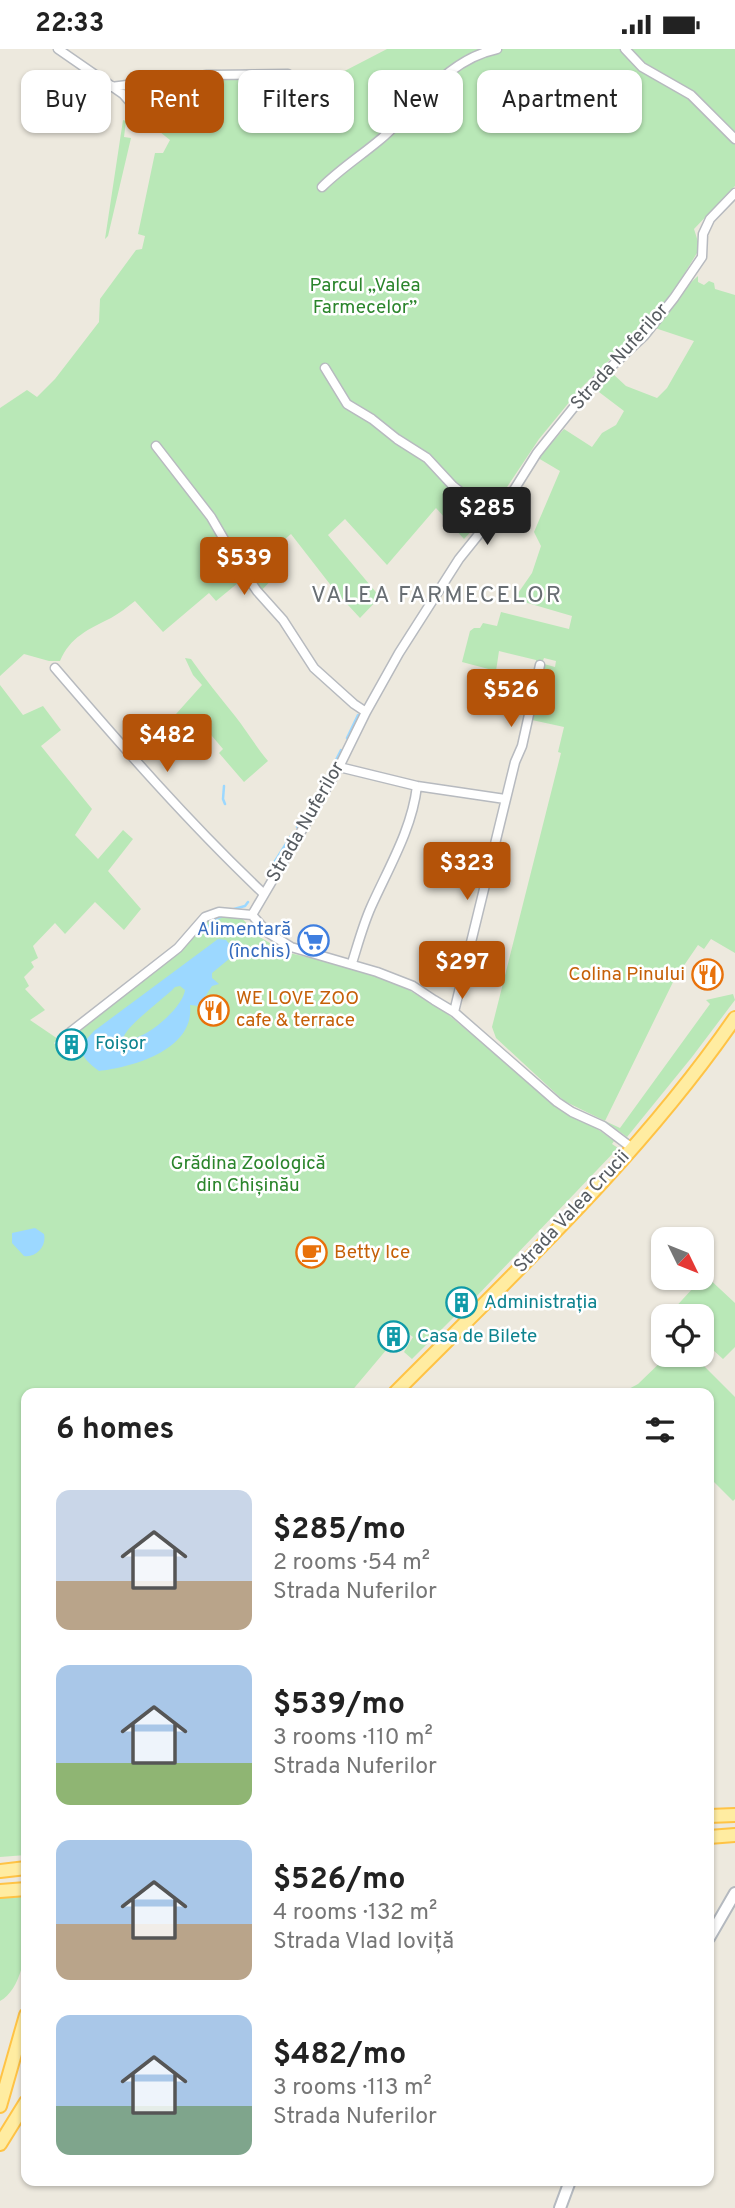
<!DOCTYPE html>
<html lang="en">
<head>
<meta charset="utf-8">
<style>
  :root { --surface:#fff; --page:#f6f6f6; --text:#222; --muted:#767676; --accent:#b45309 }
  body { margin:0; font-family:Overpass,sans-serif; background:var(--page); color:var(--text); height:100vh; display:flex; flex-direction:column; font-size:26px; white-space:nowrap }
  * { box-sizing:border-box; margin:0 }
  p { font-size:23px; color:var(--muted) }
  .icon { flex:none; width:38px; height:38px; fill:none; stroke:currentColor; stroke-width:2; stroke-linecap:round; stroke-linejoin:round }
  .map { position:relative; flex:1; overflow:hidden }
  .details { position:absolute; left:21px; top:1339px; width:693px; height:798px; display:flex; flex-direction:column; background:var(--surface); border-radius:14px; box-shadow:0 2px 5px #0004 }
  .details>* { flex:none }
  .guide { position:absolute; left:21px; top:21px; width:693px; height:63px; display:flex; gap:14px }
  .needle { width:46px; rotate:133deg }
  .buttons { position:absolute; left:651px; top:1178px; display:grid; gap:14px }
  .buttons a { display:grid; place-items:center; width:63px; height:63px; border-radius:14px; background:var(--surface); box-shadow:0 2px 5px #0004; font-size:35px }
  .price { position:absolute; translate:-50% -60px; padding:0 16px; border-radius:7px; background:var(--accent); color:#fff; font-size:23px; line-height:46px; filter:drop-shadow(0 2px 4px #0008) }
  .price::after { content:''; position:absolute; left:50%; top:42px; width:21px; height:16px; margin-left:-10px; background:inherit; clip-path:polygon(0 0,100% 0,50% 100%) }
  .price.on { background:#222; color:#fff }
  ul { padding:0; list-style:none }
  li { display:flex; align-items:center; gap:21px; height:175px; padding:0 35px }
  li span { display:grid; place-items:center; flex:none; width:196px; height:140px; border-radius:14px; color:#555 }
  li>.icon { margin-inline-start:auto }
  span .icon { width:84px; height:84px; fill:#fffc; stroke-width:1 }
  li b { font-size:30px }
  h2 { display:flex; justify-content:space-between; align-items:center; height:84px; padding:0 35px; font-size:30px }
  .chip { padding:0 24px; border-radius:14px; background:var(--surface); box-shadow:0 2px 5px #0004; font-size:24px; line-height:63px }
  .chip.on { background:var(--accent); color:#fff }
  .status { display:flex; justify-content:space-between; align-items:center; height:49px; padding:0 35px; background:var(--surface); direction:ltr }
  .status svg { height:19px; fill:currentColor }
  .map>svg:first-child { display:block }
</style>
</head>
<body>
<div class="status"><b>22:33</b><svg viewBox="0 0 49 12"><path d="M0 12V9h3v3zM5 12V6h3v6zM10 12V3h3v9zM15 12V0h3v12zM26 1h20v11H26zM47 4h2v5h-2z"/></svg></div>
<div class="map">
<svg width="735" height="2159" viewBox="0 0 735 2159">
  <rect width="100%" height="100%" fill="#ede9de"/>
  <path fill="#b9e8b7" d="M387 0H735V137L694 180 700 199 672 245 639 282 580 340 539 390 493 459 464 490 436 459 387 516 345 470 328 486 380 548 360 569 336 543 291 485 270 503 283 519 257 546 244 529 216 552 209 544 163 583 135 552C127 558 120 564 111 569 89 580 70 588 60 612H49L24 605 0 627V359L27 341 37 348 55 330 99 273 100 250 136 201 142 200 145 187 138 185 155 104H163L170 91 155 79V71H147L145 57 148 54 144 48 147 44 144 40 150 37 158 42 173 39 177 34 205 30 333 28Z
    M123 71 126 72 124 88 131 89 108 187 105 190Z
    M698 227V233L704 236 709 232 714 234 715 240 735 246V904L711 890 704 900 698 896 674 931 605 1072 620 1079 710 955 706 951 733 945 735 951 692 1008 627 1088 605 1072 564 1052 496 989 492 978 561 704 558 703 564 678 532 671 544 615 555 618 556 612 544 609 542 614H536V611L499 602 496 622 462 613 470 582 474 579H480L483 574 497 577 501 563 569 580 572 567 514 550 532 524 541 497 534 483 560 422 538 409 564 380 592 398 602 384 616 376 624 362 595 340 612 324 626 337 657 349 667 339 694 292 655 279 686 238Z
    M185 609 191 610C205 630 220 648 235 667 247 682 256 698 268 712L244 733 219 704 223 700 195 667 186 675 176 665 202 636 193 626Z
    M0 636 23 666 43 657 61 681 41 697 92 760 75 786 98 810 123 781 133 790 108 822 141 860 124 881 95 853 65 885 55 874 33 897 38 909 31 913 34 918 24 928 29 937 25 940 45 961 30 971 58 990 54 994 56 997 206 871 218 866 240 867 258 887 285 903 363 921 399 935 444 962 561 1061 592 1076 614 1092 612 1095 618 1099 474 1250 462 1268 457 1265 412 1310 404 1303 413 1288 403 1281 350 1344H26V1806L0 1808Z
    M705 1226 735 1254V1298L723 1310 702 1291V1267H676L671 1263Z
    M668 1306H693L735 1348V1450L733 1452 709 1428V1344H627L625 1342 638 1335Z
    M25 1847C30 1875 28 1937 0 1952V1849Z"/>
  <path fill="#9cd8ff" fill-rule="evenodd" d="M218 890 226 891 232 898 229 910 212 924V929L219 935 212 937 199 957 190 956C195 1001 133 1018 99 1022 79 1007 76 1000 94 982ZM180 937 185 941C183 959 142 995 123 990 125 977 164 950 175 938Z
    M35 1179 44 1185C47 1197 36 1209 24 1207L12 1194V1184Z"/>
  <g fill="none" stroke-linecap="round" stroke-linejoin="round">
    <path stroke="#9cd8ff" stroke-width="2.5" d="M347 689 358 666
      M328 727 341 701
      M224 737 223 750 225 755
      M297 778 322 737
      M270 820 291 787
      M234 860 245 857 248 853
      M209 877 218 869 225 866"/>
    <defs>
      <path id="street" d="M58 0 123 45 136 60 137 71
        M625 0 642 18 691 46 735 90
        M111 38 207 26 288 25
        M322 138C340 120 362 106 382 89 419 57 445 11 497 0
        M325 319 347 355 372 370 397 390 427 409 453 437 493 468
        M156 397 211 468 236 511 257 542 283 571 314 619 354 655 366 663
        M55 619C122 697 189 774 264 845
        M339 718 417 737 505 750
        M252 866 339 718 366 663 399 604 459 510 512 444 537 404 574 358 599 329 644 287 674 249 702 208 703 185 710 170 735 144
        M252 866 267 883 291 898 377 923 413 937 434 951 454 963 557 1053 572 1063 603 1077 632 1099
        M352 914C358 895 363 876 371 858 389 818 412 780 417 737
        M454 963 515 713 522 697 540 616
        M64 988 178 899 205 868 219 863 252 866"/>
      <path id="secondary" d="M709 1889 735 1844
        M560 2159 570 2132"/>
      <path id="primary" d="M395 1344C513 1225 639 1108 735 969
        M709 1767 735 1766
        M709 1788 735 1786
        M0 1822 26 1819
        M0 1842 26 1840
        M0 2057 26 1966
        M0 2095 26 2053"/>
    </defs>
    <use href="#street" stroke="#b7babf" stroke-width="11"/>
    <use href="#secondary" stroke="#b4b9bf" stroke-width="14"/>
    <use href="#primary" stroke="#ffc345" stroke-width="16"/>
    <use href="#street" stroke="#fff" stroke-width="8"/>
    <use href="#secondary" stroke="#fff" stroke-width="10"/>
    <use href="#primary" stroke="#ffeca1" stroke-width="12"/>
  </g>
  <defs>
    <symbol id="supermarket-ring" viewBox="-11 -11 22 22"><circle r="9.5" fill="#fff" stroke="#3f7fe0" stroke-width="1.5"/><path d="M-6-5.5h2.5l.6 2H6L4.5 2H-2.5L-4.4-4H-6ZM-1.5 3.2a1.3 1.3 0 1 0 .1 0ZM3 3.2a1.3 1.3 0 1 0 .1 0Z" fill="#3f7fe0"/></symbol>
    <symbol id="restaurant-ring" viewBox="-11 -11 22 22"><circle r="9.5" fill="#fff" stroke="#e8710a" stroke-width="1.5"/><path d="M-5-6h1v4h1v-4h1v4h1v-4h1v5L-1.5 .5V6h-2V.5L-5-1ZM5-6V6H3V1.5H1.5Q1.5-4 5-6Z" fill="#e8710a"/></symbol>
    <symbol id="building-ring" viewBox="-11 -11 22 22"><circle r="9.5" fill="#fff" stroke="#0f9aa8" stroke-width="1.5"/><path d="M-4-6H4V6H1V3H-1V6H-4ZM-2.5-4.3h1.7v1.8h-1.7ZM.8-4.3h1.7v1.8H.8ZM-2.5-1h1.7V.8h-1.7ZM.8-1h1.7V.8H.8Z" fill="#0f9aa8"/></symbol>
    <symbol id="cafe-ring" viewBox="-11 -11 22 22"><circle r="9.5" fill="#fff" stroke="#e8710a" stroke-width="1.5"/><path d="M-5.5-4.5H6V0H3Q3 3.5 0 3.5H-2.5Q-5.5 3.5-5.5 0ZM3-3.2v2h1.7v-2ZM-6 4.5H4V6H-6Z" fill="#e8710a"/></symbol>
  </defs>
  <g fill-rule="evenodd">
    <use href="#supermarket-ring" x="296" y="874" width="35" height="35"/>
    <use href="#restaurant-ring" x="690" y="908" width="35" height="35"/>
    <use href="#restaurant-ring" x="196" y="944" width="35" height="35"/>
    <use href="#building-ring" x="54" y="978" width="35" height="35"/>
    <use href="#cafe-ring" x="294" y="1186" width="35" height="35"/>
    <use href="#building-ring" x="444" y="1236" width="35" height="35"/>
    <use href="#building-ring" x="376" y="1270" width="35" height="35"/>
  </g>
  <g text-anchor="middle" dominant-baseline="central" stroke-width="5" stroke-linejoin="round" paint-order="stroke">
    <g font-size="19" fill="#2b852c" stroke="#fff">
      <text x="365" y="237">Parcul „Valea<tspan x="365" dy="22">Farmecelor”</tspan></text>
      <text x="248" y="1115">Grădina Zoologică<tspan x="248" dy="22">din Chișinău</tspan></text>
    </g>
    <g font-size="19" fill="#575c61" stroke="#fff">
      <text transform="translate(620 308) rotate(-48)">Strada Nuferilor</text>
      <text transform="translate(306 773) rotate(-60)">Strada Nuferilor</text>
      <text transform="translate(572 1163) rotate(-47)">Strada Valea Crucii</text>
    </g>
    <g font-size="19" fill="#366cbe" stroke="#fff" text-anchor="end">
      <text x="291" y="881">Alimentară<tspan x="291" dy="22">(închis)</tspan></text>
    </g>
    <g font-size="19" fill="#c56008" stroke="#fff" text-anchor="start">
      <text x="685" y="926" text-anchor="end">Colina Pinului</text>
      <text x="236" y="950">WE LOVE ZOO<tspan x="236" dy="22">cafe &amp; terrace</tspan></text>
      <text x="334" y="1204">Betty Ice</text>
    </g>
    <g font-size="19" fill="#0d838f" stroke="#fff" text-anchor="start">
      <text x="95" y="995">Foișor</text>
      <text x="484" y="1254">Administrația</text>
      <text x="417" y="1288">Casa de Bilete</text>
    </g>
    <g font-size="23" letter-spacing="2" fill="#686e73" stroke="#fff">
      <text x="437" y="547">VALEA FARMECELOR</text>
    </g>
  </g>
</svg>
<div class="buttons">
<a><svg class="needle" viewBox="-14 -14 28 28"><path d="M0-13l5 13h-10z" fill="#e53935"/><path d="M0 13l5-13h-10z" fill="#767676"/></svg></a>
<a><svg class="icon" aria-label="locate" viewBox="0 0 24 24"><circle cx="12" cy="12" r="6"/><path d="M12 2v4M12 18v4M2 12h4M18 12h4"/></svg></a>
</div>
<b class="price on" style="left:487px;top:498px">$285</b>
<b class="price" style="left:244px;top:548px">$539</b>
<b class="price" style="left:511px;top:680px">$526</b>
<b class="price" style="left:167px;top:725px">$482</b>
<b class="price" style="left:467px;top:853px">$323</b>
<b class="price" style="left:462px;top:952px">$297</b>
<div class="guide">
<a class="chip">Buy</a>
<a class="chip on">Rent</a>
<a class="chip">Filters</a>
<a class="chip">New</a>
<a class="chip">Apartment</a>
</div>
<section class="details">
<h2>6 homes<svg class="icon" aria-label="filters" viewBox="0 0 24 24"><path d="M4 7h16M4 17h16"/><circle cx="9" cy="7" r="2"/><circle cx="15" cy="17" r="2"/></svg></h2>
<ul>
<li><span style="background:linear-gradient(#c9d6e8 65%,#b9a48a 0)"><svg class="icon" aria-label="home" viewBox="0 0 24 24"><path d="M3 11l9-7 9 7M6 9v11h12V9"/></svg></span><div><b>$285/mo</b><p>2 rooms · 54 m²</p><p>Strada Nuferilor</p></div></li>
<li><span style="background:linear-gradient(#a9c7e8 70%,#8fb573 0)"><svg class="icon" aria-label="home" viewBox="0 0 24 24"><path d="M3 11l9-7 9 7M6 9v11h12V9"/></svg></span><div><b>$539/mo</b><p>3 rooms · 110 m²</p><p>Strada Nuferilor</p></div></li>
<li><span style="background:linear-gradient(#a9c7e8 60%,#b9a48a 0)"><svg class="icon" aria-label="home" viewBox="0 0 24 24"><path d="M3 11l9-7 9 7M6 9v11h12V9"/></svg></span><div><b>$526/mo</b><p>4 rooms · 132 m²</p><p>Strada Vlad Ioviță</p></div></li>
<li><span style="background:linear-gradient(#a9c7e8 65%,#7fa58c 0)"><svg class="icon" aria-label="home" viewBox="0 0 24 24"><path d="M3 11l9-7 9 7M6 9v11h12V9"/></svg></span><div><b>$482/mo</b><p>3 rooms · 113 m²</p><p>Strada Nuferilor</p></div></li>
</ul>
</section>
</div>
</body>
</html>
